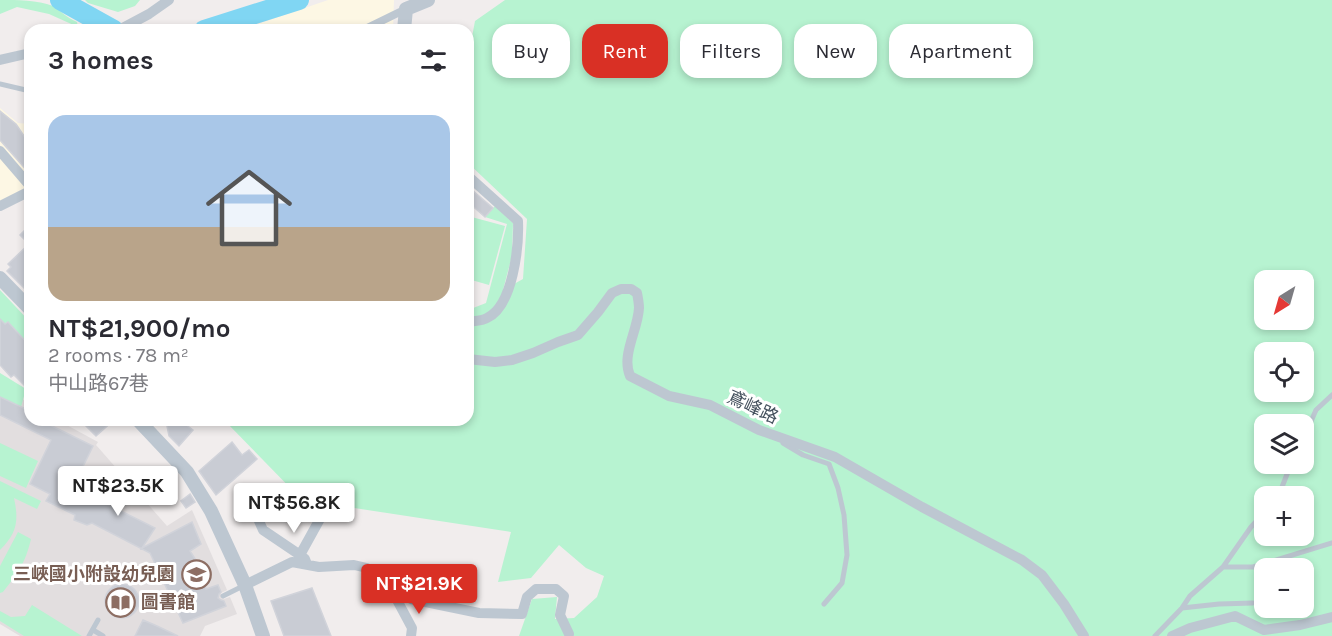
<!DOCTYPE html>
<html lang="en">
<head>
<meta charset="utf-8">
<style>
  :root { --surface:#fff; --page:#f7f7f7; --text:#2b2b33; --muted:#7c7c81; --accent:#d93025 }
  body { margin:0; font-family:Karla,"Noto Sans TC",sans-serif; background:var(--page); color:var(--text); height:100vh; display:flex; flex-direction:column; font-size:22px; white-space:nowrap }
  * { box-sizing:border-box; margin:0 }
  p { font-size:20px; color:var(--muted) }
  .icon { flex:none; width:33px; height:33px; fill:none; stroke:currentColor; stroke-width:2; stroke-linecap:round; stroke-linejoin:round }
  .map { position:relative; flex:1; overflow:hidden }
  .details { position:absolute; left:24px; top:24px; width:450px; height:402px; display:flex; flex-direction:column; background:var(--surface); border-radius:18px; box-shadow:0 3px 9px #0003 }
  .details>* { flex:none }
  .hud { position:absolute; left:492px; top:24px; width:570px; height:54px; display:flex; gap:12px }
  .needle { width:39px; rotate:217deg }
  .controls { position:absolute; left:1254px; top:270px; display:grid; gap:12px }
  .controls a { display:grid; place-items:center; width:60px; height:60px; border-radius:12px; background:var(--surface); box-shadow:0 3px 9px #0003; font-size:30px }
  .price { position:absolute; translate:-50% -51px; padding:0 14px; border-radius:6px; background:#fff; color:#222; font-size:20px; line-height:39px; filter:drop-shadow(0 2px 3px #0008) }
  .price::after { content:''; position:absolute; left:50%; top:36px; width:18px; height:14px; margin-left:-9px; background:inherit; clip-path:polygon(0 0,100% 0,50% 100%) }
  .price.active { background:var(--accent); color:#fff }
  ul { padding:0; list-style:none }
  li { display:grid; align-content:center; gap:12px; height:318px; padding:0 24px }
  li span { display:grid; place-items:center; height:186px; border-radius:18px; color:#555 }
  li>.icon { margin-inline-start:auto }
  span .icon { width:108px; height:108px; fill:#fffc; stroke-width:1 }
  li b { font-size:26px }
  h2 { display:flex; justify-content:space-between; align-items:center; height:72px; padding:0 24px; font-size:26px }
  .pill { padding:0 21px; border-radius:18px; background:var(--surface); box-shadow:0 3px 9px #0003; font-size:21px; line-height:54px }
  .pill.active { background:var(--accent); color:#fff }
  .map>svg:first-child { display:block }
</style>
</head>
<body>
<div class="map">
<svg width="1332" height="636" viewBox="0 0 1332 636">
  <rect width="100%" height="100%" fill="#f1eded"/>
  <path fill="#fdf7e4" d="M328 0H394L393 30H240Z
    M0 108 18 123 30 124V179L0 145Z
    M0 154 30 188 0 203Z"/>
  <path fill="#e2dedf" d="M0 388 30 403V420H64L63 423 98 442 96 445 167 526 192 510 227 590 221 593 224 599 230 597 237 614 205 626 200 636H20L0 624Z"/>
  <path fill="#b7f3d1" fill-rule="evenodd" d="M0 0C18 0 37 0 53 6 61 11 67 18 77 22L78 27 49 14 17 7 0 14Z
    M85 0H140L135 6 118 12 88 3Z
    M505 0H1332V636H519L532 599 557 597 555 619 574 618 597 597 604 576 586 568 559 545 531 578 498 582 511 532 302 500 226 422 227 420H468V310L486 303 507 224 485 217 495 206 513 223 512 256 503 290 523 279 527 219 468 163V40L472 37 475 21ZM1264 280H1304V320H1264ZM1264 352H1304V392H1264ZM1264 424H1304V464H1264ZM1264 496H1304V536H1264ZM1264 568H1304V608H1264Z
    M468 216 505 226 489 285 468 279Z
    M0 290 30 322V346L8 322 0 325Z
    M0 373 26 389 21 407 0 397Z
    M0 443 38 461 26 488 0 476Z
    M0 481 41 501 37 509 14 498C19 521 17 533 0 550Z
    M18 532 31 539C25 564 18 573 3 592L0 593V566Z
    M32 605 82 636H24L0 621V611L11 617 25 616Z"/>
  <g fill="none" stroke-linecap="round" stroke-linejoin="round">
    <path stroke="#80d6f3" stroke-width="20" d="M60 0 114 30
      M204 30 299 0"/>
  </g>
  <path fill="#c9ccd4" stroke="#d1d3da" stroke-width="1.5" d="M0 111 16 124 30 145V174L0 140Z
    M472 190 493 208 485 217 468 202V195Z
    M30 225V294L7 271 11 267 8 264 29 244 20 235Z
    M0 319 5 324 8 322 30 346V391L14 375 11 377 0 365Z
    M0 397 30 411V420H47L46 423 93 446 73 487 155 528 142 548 192 522 201 544 190 551 203 571 206 589 218 585 221 592 219 594 218 598 221 600 224 601 226 606 183 623 150 553 92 523 87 525 74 520 75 515 46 501 50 494 30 484 51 440 0 415Z
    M80 420H114L96 436Z
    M172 420H180L193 430 179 446 169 436 167 426Z
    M232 442 242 455 249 450 257 459 216 495 199 471Z
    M190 494 195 502 186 508 181 501Z
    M105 601a17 17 0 1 1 34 0a17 17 0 1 1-34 0Z
    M312 588 331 636H284L271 601Z
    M143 620 157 626 178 636H135Z"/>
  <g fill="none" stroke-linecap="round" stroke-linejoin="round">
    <path stroke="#bdc7d1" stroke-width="5" d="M0 84 30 91
      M1304 437 1316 410 1332 395
      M783 443 803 455 829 464 838 488 844 515 847 555 842 583 824 604
      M1276 496 1282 487 1291 464
      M1223 567 1251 527 1264 513
      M223 596 245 585
      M1182 608 1219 604 1253 603
      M93 630 103 636
      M89 636 98 620
      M1155 636 1182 608 1190 596 1223 567H1253L1332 543"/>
    <path stroke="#bdc7d1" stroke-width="8" d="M363 30 406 9"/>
    <path stroke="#bdc7d1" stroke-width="10" d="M119 30 149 14 169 0
      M0 60 30 53
      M0 151 30 186
      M468 176 518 221C519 247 513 306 487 318 482 321 474 321 468 322
      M0 206 30 191
      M468 359 495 362 512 360 533 353 558 342 578 335 598 312 612 293 621 289H631L637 293C638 298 639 303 639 308 638 330 621 355 630 376L669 396 710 405 759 430 835 457 922 507 1022 560 1042 575 1064 604 1084 636
      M268 503 259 521 263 530 300 555 305 559 307 564
      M300 555 321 517
      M245 585 292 562 319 567 354 565 367 568 390 587 411 599 479 613 522 614 527 597 536 589H556L564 596 560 615 569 634
      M390 587 412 628 411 636
      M1172 636 1190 628 1235 616 1264 630 1300 625 1332 617"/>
    <path stroke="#bdc7d1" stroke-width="14" d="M404 30 406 9 428 0
      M0 278 30 309
      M138 420 187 472 211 511 245 585 263 636"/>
  </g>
  <defs>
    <symbol id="school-ring" viewBox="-11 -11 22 22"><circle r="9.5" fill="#fff" stroke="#8d6e63" stroke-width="1.5"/><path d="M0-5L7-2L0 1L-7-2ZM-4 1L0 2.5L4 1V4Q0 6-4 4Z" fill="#8d6e63"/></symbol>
    <symbol id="library-ring" viewBox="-11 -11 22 22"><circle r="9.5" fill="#fff" stroke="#8d6e63" stroke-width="1.5"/><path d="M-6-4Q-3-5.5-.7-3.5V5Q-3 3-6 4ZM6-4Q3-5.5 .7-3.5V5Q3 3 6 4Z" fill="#8d6e63"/></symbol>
  </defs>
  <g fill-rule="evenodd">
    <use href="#school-ring" x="180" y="558" width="33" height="33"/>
    <use href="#library-ring" x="104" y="586" width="33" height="33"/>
  </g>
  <g text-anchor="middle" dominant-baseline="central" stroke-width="6" stroke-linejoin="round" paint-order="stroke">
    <g font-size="18" fill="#44505d" stroke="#fff">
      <text transform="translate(753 407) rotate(25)">鳶峰路</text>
    </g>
    <g font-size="18" font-weight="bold" fill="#785e54" stroke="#fff" text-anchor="end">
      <text x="175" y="574">三峽國小附設幼兒園</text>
      <text x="141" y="602" text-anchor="start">圖書館</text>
    </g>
  </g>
</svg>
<div class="controls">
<a><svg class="needle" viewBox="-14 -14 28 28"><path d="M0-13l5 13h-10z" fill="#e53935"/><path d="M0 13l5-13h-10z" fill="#7c7c81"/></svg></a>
<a><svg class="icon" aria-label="locate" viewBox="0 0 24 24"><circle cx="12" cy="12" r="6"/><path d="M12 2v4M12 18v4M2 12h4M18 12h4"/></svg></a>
<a><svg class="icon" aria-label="layers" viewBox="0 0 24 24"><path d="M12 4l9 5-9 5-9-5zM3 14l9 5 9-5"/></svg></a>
<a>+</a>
<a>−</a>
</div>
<b class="price" style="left:118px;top:517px">NT$23.5K</b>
<b class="price" style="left:294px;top:534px">NT$56.8K</b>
<b class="price active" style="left:419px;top:615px">NT$21.9K</b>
<div class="hud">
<a class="pill">Buy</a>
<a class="pill active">Rent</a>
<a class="pill">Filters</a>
<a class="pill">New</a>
<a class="pill">Apartment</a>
</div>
<section class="details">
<h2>3 homes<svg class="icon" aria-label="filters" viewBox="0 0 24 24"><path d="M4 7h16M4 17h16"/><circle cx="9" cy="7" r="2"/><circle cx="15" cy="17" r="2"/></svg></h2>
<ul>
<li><span style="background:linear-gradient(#a9c7e8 60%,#b9a48a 0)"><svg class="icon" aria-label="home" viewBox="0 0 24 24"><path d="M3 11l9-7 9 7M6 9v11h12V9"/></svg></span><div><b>NT$21,900/mo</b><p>2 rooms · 78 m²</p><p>中山路67巷</p></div></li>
</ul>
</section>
</div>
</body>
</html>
